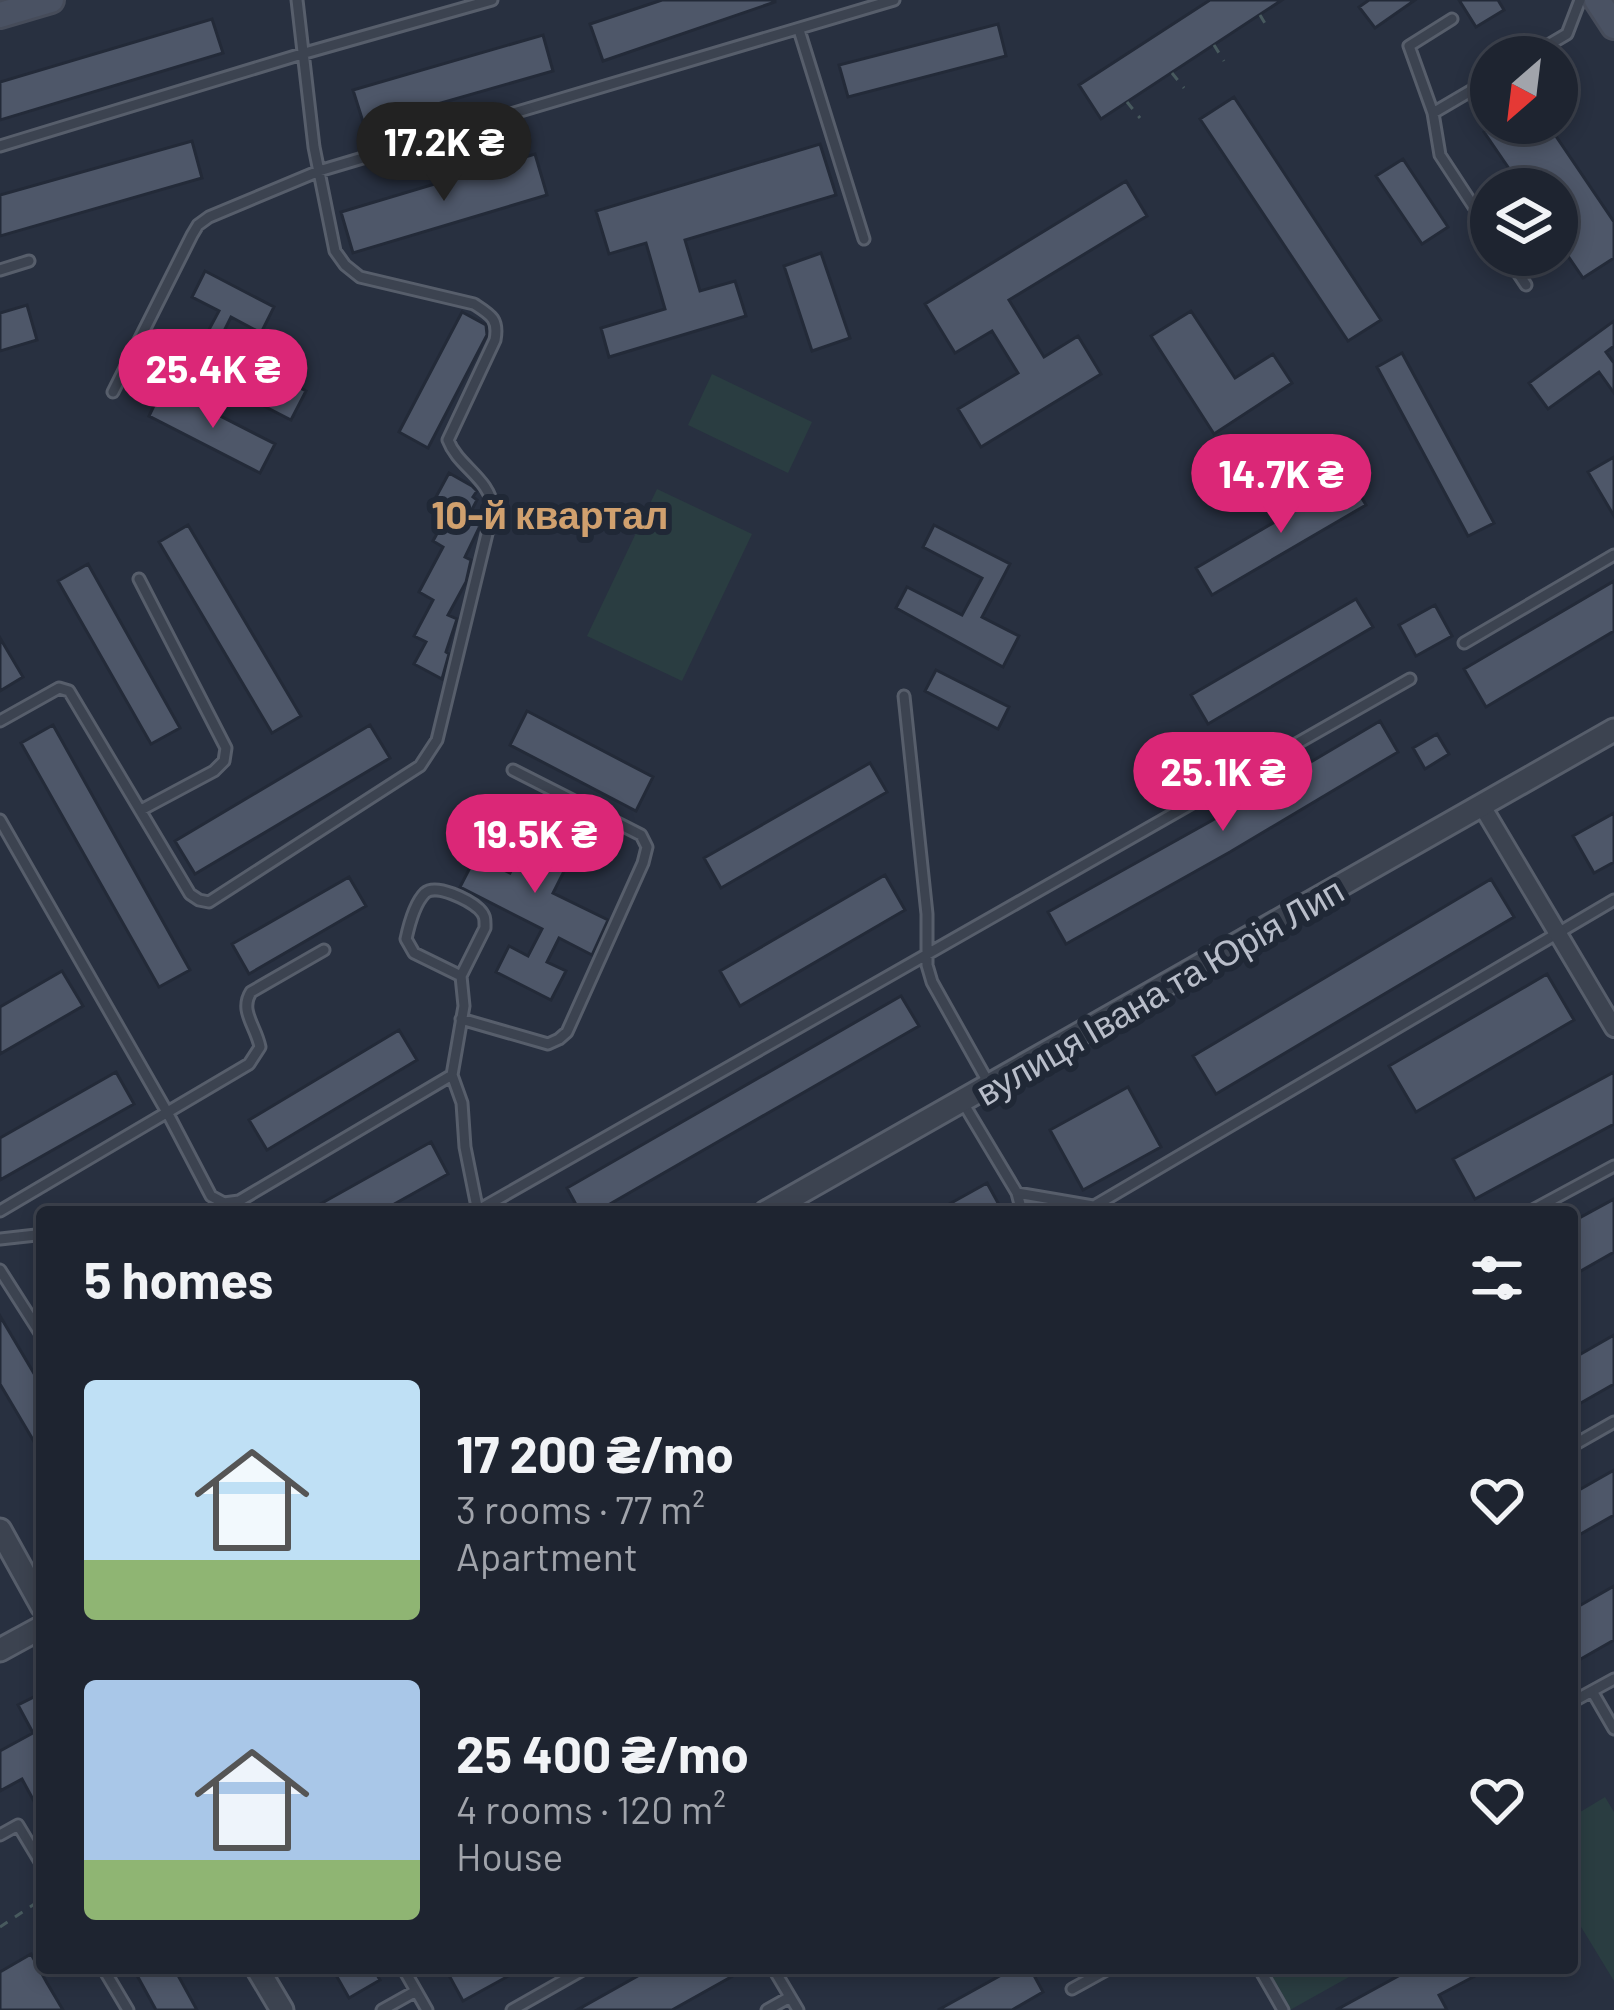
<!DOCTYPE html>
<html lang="en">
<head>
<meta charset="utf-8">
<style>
  :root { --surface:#1e2430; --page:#2b303c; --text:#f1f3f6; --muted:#a1a4ab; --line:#3c414c; --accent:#db2777 }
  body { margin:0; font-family:Barlow,sans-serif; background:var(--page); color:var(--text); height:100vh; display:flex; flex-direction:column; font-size:45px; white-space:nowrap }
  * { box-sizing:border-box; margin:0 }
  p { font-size:39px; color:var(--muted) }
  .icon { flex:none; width:66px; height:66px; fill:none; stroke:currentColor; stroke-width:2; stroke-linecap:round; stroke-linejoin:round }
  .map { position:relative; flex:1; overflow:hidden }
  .drawer { position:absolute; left:36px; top:1206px; width:1542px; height:768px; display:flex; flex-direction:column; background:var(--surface); border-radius:12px; box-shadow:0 6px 18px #0003,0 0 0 3px var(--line) }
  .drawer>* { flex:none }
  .needle { width:78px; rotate:208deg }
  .controls { position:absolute; left:1470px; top:36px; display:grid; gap:24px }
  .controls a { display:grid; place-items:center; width:108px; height:108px; border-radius:50%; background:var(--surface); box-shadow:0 6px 18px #0003,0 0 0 3px var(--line); font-size:60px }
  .price { position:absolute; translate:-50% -102px; padding:0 27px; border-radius:42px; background:var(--accent); color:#fff; font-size:39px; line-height:78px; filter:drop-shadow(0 3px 6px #0008) }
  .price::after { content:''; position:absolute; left:50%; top:72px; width:36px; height:27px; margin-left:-18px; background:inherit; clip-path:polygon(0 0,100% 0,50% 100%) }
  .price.on { background:#222; color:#fff }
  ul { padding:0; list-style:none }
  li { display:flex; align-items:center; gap:36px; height:300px; padding:0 48px }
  li span { display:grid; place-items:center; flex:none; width:336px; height:240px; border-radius:12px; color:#555 }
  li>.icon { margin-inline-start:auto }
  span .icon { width:144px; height:144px; fill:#fffc; stroke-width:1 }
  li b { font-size:51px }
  h2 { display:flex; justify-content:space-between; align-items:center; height:144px; padding:0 48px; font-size:51px }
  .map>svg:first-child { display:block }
</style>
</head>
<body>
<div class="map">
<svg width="1614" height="2010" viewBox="0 0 1614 2010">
  <rect width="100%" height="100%" fill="#283040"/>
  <path fill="#2a3d41" d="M712 374 812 422 788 473 688 425Z
    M657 489 752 534 682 681 587 636Z
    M1605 1797 1614 1812V1981L1572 1912V1817Z
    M1260 1968H1365L1290 2010H1284Z"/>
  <path fill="#4e5769" stroke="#232a38" stroke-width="3" d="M662 0H775V2L603 61 590 24Z
    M1210 0H1282L1101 119 1079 85Z
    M1369 0H1415L1375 28 1359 7Z
    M1459 0H1498L1504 10 1476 27Z
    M212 19 223 53 0 120V82Z
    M998 24 1006 56 848 97 839 65Z
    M543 35 553 71 364 125 353 90Z
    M1234 97 1381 320 1348 341 1200 119Z
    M1498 123H1547L1614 222V258L1583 278 1557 240V189H1523L1484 132Z
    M192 141 202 178 0 236V195Z
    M820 144 836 195 685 240 700 291 735 281 746 316 609 357 601 328 665 309 646 243 609 254 596 211Z
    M535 154 547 195 353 253 341 212Z
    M1403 159 1448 227 1422 244 1376 176Z
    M1126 181 1147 216 1009 300 1044 357 1078 336 1101 374 981 447 958 409 1018 373 992 331 955 353 925 304Z
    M821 253 850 338 812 351 784 266Z
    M205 271 274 307 261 333 231 317 217 345 306 391 291 420 183 364 197 335 204 339 219 311 192 297Z
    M27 305 37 340 0 351V313Z
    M1191 311 1235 378 1273 354 1292 383 1214 434 1151 336Z
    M462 312 486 325 487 335 428 448 399 432Z
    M1614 321V346L1606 352 1614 363V393L1599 372 1548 409 1529 383Z
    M1402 353 1494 523 1468 536 1377 367Z
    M161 391 179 400 181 396 275 444 260 473 149 416Z
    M1614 457V516L1588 472Z
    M449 473 472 486 477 491 473 497 477 500 467 519 480 526 465 557 471 560 466 582 448 615 457 619 446 652 449 654 442 679 414 664 426 642 414 636 433 600 419 592 443 547 433 541 452 506 436 497Z
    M1350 478 1366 505 1212 595 1196 568Z
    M188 525 301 716 272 733 159 542Z
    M934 525 1010 564 982 617 1019 636 1003 667 896 608 907 587 962 615 982 578 923 547Z
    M88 564 180 728 151 744 58 581Z
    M1614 581V631L1486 707 1464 669Z
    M1356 599 1373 627 1208 724 1191 695Z
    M1435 605 1452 636 1416 656 1399 625Z
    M0 638 23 677 0 691Z
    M936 670 1009 707 998 729 925 691Z
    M527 711 653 777 636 811 510 745Z
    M1380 721 1398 752 1230 852 1066 944 1048 912 1211 821Z
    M53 725 190 970 159 987 21 743Z
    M370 725 390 758 195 874 175 841Z
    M1437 734 1449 754 1425 769 1413 748Z
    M870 763 887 792 721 888 704 858Z
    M506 800 581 838 553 893 608 920 592 955 559 938 547 962 566 971 551 1000 496 972 509 946 528 956 542 929 460 887 476 856 510 873 522 850 490 833Z
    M1614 813V862L1594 873 1573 836Z
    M885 875 905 910 740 1006 720 971Z
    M349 877 366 906 249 974 232 944Z
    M1491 879 1514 917 1216 1094 1193 1056Z
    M62 971 83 1006 0 1054V1007Z
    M1547 974 1574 1020 1416 1112 1389 1066Z
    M901 996 919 1026 596 1212H580L567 1188Z
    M399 1030 417 1060 267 1150 249 1120Z
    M116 1072 134 1104 0 1180V1138Z
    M1614 1072V1124L1475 1199 1453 1159Z
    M1128 1087 1161 1147 1083 1190 1050 1130Z
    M431 1142 448 1174 380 1212H306Z
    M987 1183 1003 1212H935Z
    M1614 1199V1252L1572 1276V1222Z
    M0 1316 42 1387V1455L0 1384Z
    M1614 1335V1384L1572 1408V1359Z
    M1614 1470V1515L1572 1539V1494Z
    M1614 1586V1640L1572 1664V1610Z
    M42 1693V1816L22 1779 0 1791V1751L33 1733 18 1705Z
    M31 1954 47 1983 63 2010H0V1972Z
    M133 1968H174L197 2010H156Z
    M332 1968H373L380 1980 349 1998Z
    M445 1968H523L463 2001Z
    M652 1968H747L672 2010H577Z
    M1014 1968H1030L1043 1992 1012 2010H938Z
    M1413 1968H1490L1439 1995 1447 2010H1336Z"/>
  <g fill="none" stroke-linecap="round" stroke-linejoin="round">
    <defs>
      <path id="service" d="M799 30 864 239
        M1528 57 1567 34 1580 0
        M1491 79 1433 113 1440 155 1491 233
        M1433 113 1409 46 1452 19
        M0 146 305 53 492 0
        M1506 255 1526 285
        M0 270 29 261
        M113 392 192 235 198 225 209 217 319 171 894 0
        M139 579 226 748 224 761 214 771 141 810
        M1464 643 1614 555
        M904 696 927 914V965L932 982 988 1082
        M0 721 59 688 69 691 190 894 199 900 209 902 420 766 437 740 493 509C490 478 458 467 448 440L495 340C499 319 491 315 474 304L360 277 345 265 335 251 314 147 297 0
        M0 820 167 1112 211 1196 224 1203 239 1201 452 1075
        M461 976 414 953 406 939C409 925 414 904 425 893 436 883 469 900 479 909 486 916 485 920 485 928L461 976 464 1006 452 1075 462 1103 465 1147 478 1212
        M461 1019 548 1044 559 1039 567 1032 643 863 647 847 641 835 513 770
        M962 1101 1017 1193 1022 1212
        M1017 1193 1128 1212
        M1096 1205 1614 900
        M0 1211 249 1064 260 1047C256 1026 239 1011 251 992L324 950
        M475 1212 1410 679
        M1529 1212 1614 1166
        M0 1239 36 1235 42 1238
        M0 1270 42 1336
        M1572 1446 1614 1422
        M1592 1691 1614 1729
        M1572 1702 1614 1679
        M0 1835 18 1825 42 1865
        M103 1968 128 2010
        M403 1968 427 2010
        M773 1968 798 2010
        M1259 1968 1283 2010
        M1072 1989 1110 1968
        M382 2010 416 1991
        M512 2010 586 1968
        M767 2010 790 1997"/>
      <path id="minor" d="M1482 806 1614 1028"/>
      <path id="tertiary" d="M766 1212 1614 730
        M0 1530 42 1606
        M0 1650 42 1627
        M257 1968 282 2010"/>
      <path id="secondary" d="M1597 0 1614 26
        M0 15 51 0"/>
    </defs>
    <use href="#service" stroke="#575e6b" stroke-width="15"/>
    <use href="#minor" stroke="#575e6b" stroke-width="22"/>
    <use href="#tertiary" stroke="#575e6b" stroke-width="27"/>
    <use href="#secondary" stroke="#464c5a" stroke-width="30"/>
    <path stroke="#485a5e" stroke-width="3" stroke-dasharray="9 9" stroke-linecap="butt" d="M1260 15 1269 30
      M1214 45 1224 61
      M1172 73 1184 88
      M1127 102 1140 118
      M0 1927 42 1899"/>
    <use href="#service" stroke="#3c4350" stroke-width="9"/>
    <use href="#minor" stroke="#3c4350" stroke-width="16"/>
    <use href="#tertiary" stroke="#3c4350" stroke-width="21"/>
    <use href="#secondary" stroke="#4a5263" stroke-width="24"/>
  </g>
  <g text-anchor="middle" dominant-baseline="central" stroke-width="12" stroke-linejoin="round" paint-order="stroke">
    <g font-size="36" fill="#b9beca" stroke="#202836">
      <text transform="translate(1159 990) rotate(-30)">вулиця Івана та Юрія Лип</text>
    </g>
    <g font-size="39" font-weight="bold" fill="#d0a06e" stroke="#202836">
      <text x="550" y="513">10-й квартал</text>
    </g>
  </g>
</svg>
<div class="controls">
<a><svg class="needle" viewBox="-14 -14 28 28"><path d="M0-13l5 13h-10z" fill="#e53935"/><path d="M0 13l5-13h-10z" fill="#a1a4ab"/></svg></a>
<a><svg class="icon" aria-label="layers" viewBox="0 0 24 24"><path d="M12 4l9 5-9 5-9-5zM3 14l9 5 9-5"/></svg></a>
</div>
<b class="price on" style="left:444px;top:204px">17.2K ₴</b>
<b class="price" style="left:213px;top:431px">25.4K ₴</b>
<b class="price" style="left:1281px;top:536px">14.7K ₴</b>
<b class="price" style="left:1223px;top:834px">25.1K ₴</b>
<b class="price" style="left:535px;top:896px">19.5K ₴</b>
<section class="drawer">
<h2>5 homes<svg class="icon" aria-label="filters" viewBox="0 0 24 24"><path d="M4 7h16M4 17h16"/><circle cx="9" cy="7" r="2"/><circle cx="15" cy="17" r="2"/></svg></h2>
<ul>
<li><span style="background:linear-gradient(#bfe0f5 75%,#8fb573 0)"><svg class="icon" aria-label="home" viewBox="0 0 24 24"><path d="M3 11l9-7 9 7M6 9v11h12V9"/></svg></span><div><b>17 200 ₴/mo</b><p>3 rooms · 77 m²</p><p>Apartment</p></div><svg class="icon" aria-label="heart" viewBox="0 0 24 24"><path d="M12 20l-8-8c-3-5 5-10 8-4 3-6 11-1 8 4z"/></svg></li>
<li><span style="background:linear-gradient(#a9c7e8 75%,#8fb573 0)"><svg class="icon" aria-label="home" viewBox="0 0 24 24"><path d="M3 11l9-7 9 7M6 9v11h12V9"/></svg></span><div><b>25 400 ₴/mo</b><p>4 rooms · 120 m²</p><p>House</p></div><svg class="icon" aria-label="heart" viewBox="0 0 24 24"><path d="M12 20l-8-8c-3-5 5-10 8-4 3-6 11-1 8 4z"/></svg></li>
</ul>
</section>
</div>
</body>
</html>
